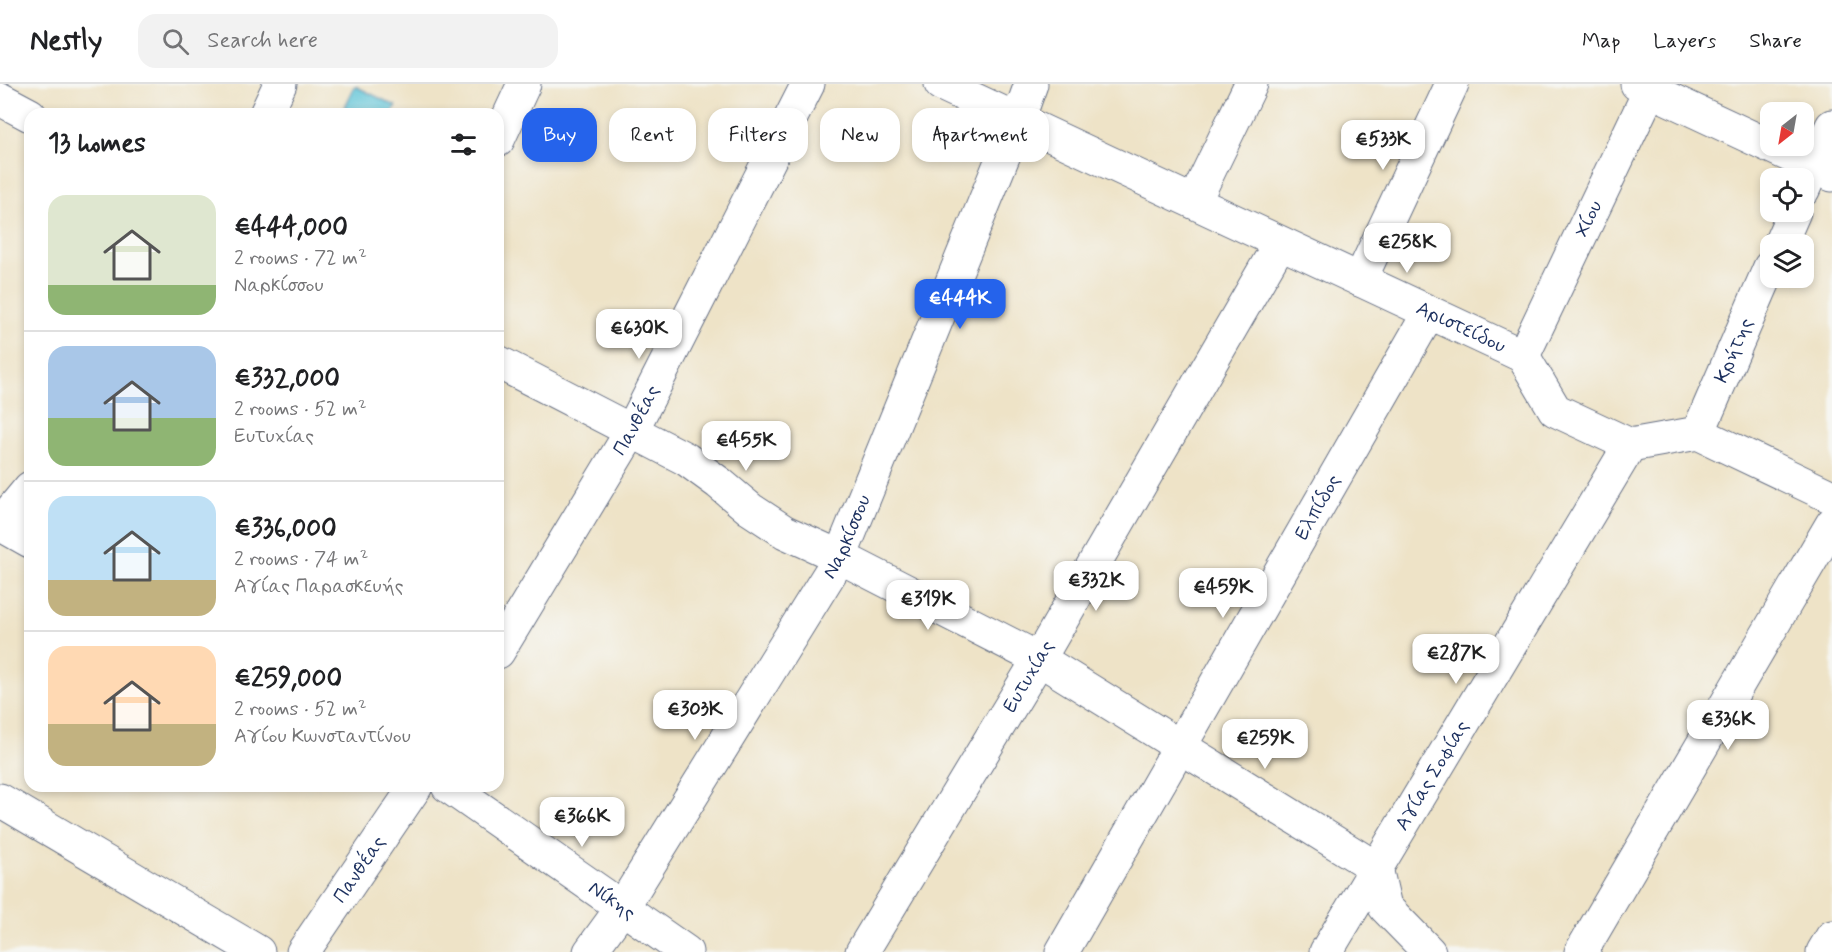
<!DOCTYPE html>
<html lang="en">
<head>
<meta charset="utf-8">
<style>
  :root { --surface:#fff; --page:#f2f2f2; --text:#202124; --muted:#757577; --line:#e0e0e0; --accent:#2563eb }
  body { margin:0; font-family:Mynerve,sans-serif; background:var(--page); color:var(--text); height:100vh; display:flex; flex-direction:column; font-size:22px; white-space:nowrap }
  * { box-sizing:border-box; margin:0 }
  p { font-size:20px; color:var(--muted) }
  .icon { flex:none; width:33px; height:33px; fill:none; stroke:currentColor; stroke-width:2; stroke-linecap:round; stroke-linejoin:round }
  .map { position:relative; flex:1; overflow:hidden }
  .sheet { position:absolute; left:24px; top:24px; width:480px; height:684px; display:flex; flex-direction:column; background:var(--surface); border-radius:18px; box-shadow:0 3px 9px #0003 }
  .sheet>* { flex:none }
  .guide { position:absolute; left:522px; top:24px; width:570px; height:54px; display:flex; gap:12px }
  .needle { width:39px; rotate:211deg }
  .controls { position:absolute; left:1760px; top:18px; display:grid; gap:12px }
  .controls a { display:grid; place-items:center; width:54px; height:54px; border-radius:12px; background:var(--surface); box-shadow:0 3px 9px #0003; font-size:30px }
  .price { position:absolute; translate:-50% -51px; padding:0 14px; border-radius:12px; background:#fff; color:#222; font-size:20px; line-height:39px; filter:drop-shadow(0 2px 3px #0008) }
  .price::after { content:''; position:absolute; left:50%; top:36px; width:18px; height:14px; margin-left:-9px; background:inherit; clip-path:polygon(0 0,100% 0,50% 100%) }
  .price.selected { background:var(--accent); color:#fff }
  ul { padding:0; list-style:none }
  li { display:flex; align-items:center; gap:18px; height:150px; padding:0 24px }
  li+li { border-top:2px solid var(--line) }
  li span { display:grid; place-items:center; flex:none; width:168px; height:120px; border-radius:18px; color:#555 }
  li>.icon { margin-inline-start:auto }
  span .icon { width:72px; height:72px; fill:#fffc; stroke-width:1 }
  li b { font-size:26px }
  h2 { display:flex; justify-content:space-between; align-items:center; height:72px; padding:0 24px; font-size:26px }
  .tag { padding:0 21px; border-radius:18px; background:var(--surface); box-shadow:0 3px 9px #0003; font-size:21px; line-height:54px }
  .tag.selected { background:var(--accent); color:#fff }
  header { display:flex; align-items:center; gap:36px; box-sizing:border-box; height:84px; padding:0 30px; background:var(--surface); border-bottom:2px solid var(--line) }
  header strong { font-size:28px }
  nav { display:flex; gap:33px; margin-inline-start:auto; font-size:21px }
  .search { width:420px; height:54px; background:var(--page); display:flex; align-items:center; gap:15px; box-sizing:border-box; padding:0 21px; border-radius:18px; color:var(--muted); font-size:22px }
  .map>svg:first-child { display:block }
</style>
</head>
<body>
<header>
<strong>Nestly</strong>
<div class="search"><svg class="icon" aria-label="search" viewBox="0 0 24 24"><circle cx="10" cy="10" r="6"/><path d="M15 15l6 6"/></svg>Search here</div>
<nav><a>Map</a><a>Layers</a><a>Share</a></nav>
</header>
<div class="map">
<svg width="1832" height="868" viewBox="0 0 1832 868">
  <rect width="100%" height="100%" fill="#f6f6f2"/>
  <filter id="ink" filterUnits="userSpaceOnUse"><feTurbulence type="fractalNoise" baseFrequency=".0167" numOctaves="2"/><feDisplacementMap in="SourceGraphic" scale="12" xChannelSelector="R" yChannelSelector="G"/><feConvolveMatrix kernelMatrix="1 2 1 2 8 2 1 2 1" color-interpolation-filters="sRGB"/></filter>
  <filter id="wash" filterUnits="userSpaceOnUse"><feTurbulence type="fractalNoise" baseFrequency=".008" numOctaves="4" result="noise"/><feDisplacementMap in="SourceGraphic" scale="24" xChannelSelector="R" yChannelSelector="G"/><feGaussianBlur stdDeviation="1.35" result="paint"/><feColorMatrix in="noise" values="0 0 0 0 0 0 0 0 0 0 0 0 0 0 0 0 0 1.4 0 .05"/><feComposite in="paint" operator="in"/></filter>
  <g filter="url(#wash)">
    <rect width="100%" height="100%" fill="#eee3c7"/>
    <path fill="#5ac3d7" stroke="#3a799a" stroke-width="1.5" d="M355 2 396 22 391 30H354L344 25Z"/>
  </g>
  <g filter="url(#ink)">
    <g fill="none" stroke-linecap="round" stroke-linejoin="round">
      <defs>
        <g id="minor">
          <path id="s1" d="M941 0 1523 272 1555 326 1630 361 1698 349 1832 413"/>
          <path d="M1637 0 1832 91"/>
          <path d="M0 15 30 31"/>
          <path d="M266 30 280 0"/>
          <path d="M498 56 524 0"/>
          <path d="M1803 106 1832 42"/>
          <path d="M1194 118 1251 0"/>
          <path d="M1780 160 1794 128"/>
          <path d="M1360 196 1452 0"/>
          <path id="s2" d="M1523 272 1653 0"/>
          <path d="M498 278 686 375 719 399 750 425 785 448 840 473 1039 575 1376 784 1385 823 1429 868"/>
          <path id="s3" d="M1698 349 1770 183"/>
          <path d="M0 440 30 404"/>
          <path d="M0 440 30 457"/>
          <path id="s4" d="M498 568 631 348 808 0"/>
          <path id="s5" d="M448 702 686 868"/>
          <path d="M0 716 258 868"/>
          <path id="s6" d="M303 868 416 702"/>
          <path id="s7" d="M590 868 622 824 840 473 1018 36 1031 0"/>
          <path id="s8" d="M862 868 1039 575 1280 159"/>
          <path id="s9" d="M1062 868 1429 229"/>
          <path id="s10" d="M1326 868 1630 361"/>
          <path d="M1581 868 1832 440"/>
          <path d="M1823 868 1832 853"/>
        </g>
      </defs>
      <use href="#minor" stroke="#656e83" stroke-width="35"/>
      <use href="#minor" stroke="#fff" stroke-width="33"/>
    </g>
  </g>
  <g text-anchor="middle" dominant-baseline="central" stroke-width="4.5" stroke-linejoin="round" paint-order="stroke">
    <g font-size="20" fill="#1b2f5e" stroke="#f6f6f2">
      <text stroke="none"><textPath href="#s2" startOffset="152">Χίου</textPath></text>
      <text stroke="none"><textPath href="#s1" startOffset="574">Αριστείδου</textPath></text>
      <text stroke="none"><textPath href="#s3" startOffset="90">Κρήτης</textPath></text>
      <text stroke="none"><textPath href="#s4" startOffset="270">Πανθέας</textPath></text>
      <text stroke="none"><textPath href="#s9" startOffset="513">Ελπίδος</textPath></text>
      <text stroke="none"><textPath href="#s7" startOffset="489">Ναρκίσσου</textPath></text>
      <text stroke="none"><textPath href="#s8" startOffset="322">Ευτυχίας</textPath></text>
      <text stroke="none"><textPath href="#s10" startOffset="206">Αγίας Σοφίας</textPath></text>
      <text stroke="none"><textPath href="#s6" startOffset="100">Πανθέας</textPath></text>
      <text stroke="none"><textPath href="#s5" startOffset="200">Νίκης</textPath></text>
    </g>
  </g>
</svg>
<div class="controls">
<a><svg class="needle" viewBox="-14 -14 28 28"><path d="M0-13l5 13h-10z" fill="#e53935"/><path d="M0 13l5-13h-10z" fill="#757577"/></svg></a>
<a><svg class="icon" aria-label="locate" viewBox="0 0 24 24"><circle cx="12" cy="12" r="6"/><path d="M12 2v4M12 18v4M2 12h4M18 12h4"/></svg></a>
<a><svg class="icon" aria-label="layers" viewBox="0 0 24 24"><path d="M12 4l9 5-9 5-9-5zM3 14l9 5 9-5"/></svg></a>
</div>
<b class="price" style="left:1383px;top:87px">€533K</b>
<b class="price" style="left:1407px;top:190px">€258K</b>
<b class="price selected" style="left:960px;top:246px">€444K</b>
<b class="price" style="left:639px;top:276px">€630K</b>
<b class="price" style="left:746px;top:388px">€455K</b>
<b class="price" style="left:1096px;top:528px">€332K</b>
<b class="price" style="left:1223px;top:535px">€459K</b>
<b class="price" style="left:928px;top:547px">€319K</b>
<b class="price" style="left:1456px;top:601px">€287K</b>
<b class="price" style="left:695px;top:657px">€303K</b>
<b class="price" style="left:1728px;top:667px">€336K</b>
<b class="price" style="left:1265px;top:686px">€259K</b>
<b class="price" style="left:582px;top:764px">€366K</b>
<div class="guide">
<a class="tag selected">Buy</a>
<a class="tag">Rent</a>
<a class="tag">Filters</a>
<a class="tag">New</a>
<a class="tag">Apartment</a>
</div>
<section class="sheet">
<h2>13 homes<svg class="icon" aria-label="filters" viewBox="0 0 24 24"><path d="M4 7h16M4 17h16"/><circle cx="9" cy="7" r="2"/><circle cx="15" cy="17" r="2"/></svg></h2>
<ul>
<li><span style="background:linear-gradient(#dfe7d0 75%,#8fb573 0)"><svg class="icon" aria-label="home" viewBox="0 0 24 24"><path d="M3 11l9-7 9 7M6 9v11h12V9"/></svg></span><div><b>€444,000</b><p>2 rooms · 72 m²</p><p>Ναρκίσσου</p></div></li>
<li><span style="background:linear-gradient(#a9c7e8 60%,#8fb573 0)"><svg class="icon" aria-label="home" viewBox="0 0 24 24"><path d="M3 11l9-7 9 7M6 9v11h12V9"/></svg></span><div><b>€332,000</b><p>2 rooms · 52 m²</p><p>Ευτυχίας</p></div></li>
<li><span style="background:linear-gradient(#bfe0f5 70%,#c2b280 0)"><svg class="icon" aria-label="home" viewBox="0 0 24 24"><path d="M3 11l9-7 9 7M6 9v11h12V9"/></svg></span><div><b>€336,000</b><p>2 rooms · 74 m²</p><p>Αγίας Παρασκευής</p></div></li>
<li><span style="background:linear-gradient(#ffd9b3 65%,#c2b280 0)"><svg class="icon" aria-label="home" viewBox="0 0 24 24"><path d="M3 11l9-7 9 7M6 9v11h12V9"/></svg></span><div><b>€259,000</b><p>2 rooms · 52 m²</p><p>Αγίου Κωνσταντίνου</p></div></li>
</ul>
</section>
</div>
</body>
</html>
